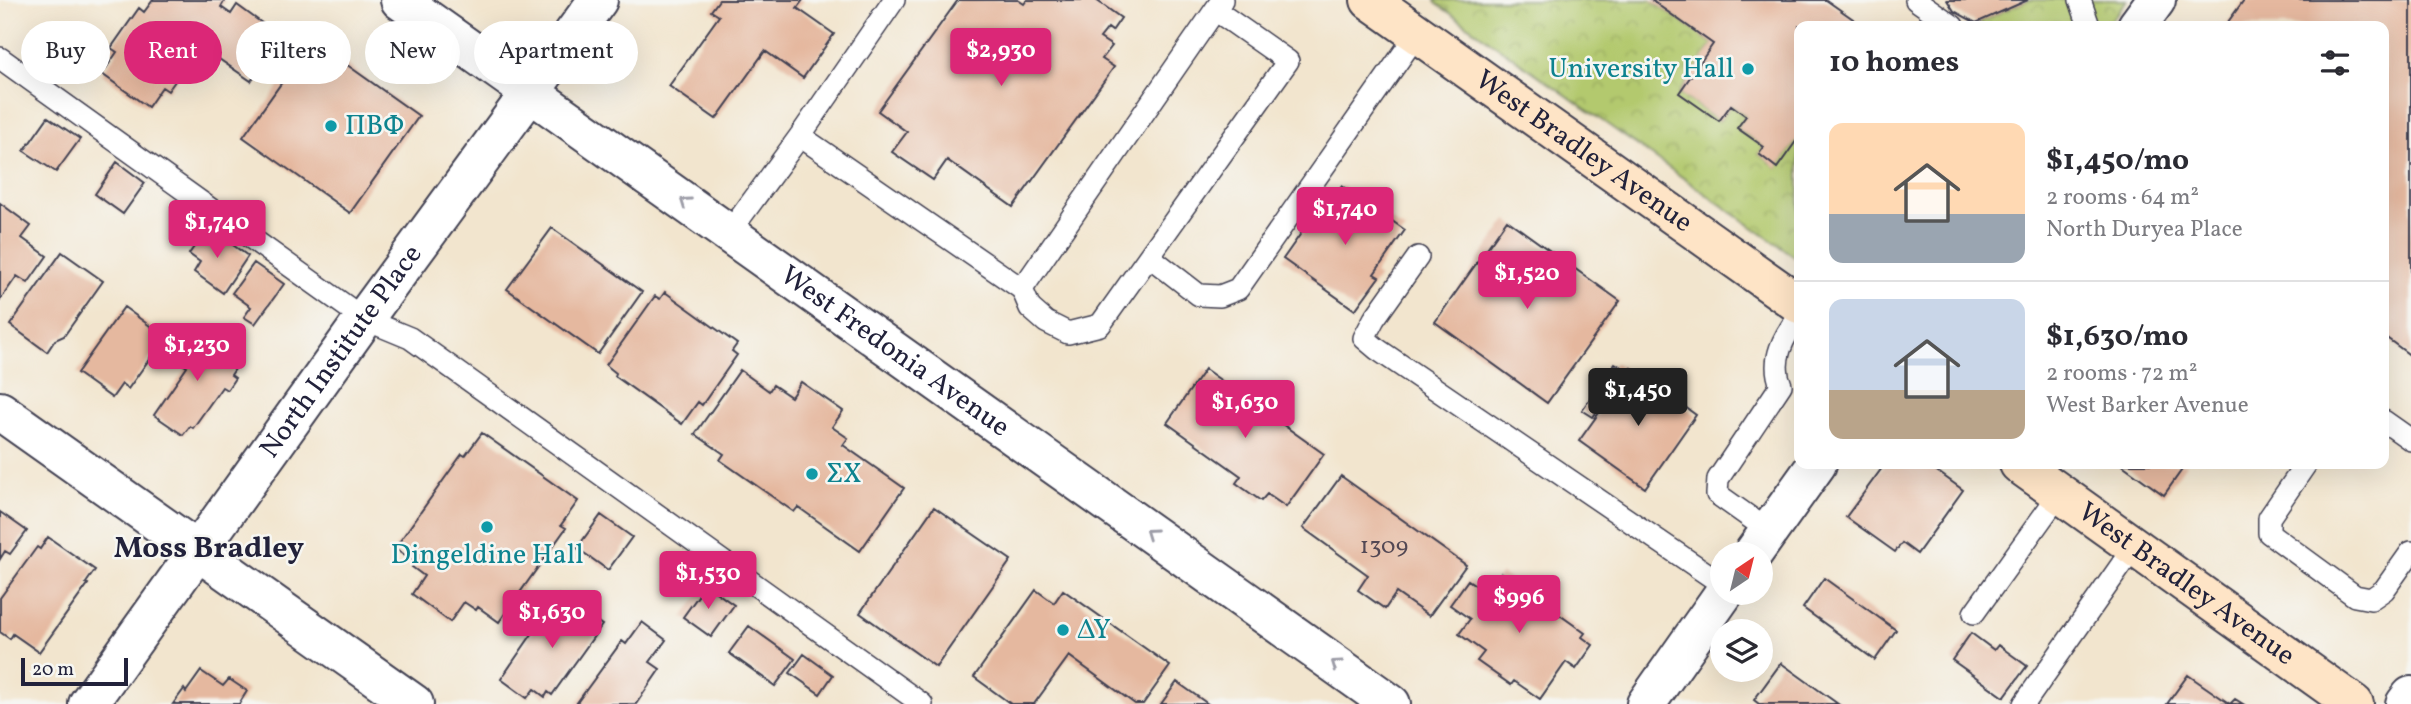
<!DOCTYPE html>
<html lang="en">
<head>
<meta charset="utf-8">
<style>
  :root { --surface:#fff; --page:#f2f2f3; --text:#2b2b33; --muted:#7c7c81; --line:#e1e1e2; --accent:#db2777 }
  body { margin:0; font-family:Vollkorn,serif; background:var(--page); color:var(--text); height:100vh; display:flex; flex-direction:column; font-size:26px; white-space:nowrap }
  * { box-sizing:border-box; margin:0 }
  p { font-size:23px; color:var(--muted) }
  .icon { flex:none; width:38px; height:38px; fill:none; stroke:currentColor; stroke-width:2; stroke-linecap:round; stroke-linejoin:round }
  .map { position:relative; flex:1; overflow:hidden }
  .panel { position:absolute; left:1794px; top:21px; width:595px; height:448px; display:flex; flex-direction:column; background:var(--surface); border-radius:14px; box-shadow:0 7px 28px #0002 }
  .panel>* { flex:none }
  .hud { position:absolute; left:21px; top:21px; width:665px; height:63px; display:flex; gap:14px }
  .needle { width:46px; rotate:35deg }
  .controls { position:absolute; left:1710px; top:542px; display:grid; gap:14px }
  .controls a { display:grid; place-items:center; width:63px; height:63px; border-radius:50%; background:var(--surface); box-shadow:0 7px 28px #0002; font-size:35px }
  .scale { position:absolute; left:21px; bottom:18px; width:107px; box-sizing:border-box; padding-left:7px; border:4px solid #22223b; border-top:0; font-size:19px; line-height:24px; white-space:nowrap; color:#22223b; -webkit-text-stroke:5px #f6f6f2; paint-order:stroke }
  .price { position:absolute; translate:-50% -60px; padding:0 16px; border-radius:7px; background:var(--accent); color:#fff; font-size:23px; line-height:46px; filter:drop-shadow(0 2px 4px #0008) }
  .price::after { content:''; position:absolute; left:50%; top:42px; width:21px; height:16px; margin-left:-10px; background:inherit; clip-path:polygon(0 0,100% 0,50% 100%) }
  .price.selected { background:#222; color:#fff }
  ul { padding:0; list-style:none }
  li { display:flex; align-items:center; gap:21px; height:175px; padding:0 35px }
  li+li { border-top:2px solid var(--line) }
  li span { display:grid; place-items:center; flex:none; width:196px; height:140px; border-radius:14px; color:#555 }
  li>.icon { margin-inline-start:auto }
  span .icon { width:84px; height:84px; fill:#fffc; stroke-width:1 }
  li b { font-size:30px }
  h2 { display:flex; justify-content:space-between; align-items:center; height:84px; padding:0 35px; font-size:30px }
  .chip { padding:0 24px; border-radius:32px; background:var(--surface); box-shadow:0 7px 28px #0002; font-size:24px; line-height:63px }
  .chip.selected { background:var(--accent); color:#fff }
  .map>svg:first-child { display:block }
</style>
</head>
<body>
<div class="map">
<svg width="2411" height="704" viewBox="0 0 2411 704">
  <defs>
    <pattern id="park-crowns" width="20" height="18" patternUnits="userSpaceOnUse" patternTransform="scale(1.75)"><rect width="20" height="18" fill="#b3c96e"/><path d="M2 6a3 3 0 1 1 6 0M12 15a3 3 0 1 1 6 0" fill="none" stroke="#9aac60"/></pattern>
  </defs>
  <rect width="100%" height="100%" fill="#f6f6f2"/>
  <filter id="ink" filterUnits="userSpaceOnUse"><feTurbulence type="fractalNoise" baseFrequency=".0143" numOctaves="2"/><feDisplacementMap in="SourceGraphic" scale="14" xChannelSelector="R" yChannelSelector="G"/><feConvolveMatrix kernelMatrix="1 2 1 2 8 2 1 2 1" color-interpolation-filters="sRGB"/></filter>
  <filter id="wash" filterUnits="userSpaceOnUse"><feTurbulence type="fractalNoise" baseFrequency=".00686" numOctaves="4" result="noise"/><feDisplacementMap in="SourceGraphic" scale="28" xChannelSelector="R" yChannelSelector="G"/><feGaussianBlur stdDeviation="1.57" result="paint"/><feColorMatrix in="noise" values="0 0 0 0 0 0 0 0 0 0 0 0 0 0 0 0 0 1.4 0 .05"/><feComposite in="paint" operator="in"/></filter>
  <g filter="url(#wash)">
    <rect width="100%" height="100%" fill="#f2e5ce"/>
    <path fill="url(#park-crowns)" stroke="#6a7654" stroke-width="2" d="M1435 0H1651L1713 44 1679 93 1719 121 1731 105 1746 116 1737 128 1764 147 1759 154 1777 167 1799 137V260L1436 3Z
      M2028 0H2127L2107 26H1980L1981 21Z"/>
    <g id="blocks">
      <path fill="#e5b89f" d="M153 0H225L221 7 231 14 237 5 281 37 251 81 200 46 168 91 162 87 148 107 102 74 117 52 111 48 139 8 144 12Z
        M719 0H803L797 8 834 34 803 78 765 51 716 119 669 86 719 16 711 11Z
        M958 0H1018L1024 4 1027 0H1096L1121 18 1112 31 1108 28 1100 38 1112 46 1102 59 1114 67 1013 207 947 160 933 180 892 152 907 132 878 111Z
        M1651 0H1826L1863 26H1799V137L1777 168 1759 154 1764 147 1737 128 1746 116 1731 105 1719 121 1679 93 1713 44Z
        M1947 0H2028L1976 23 1954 11Z
        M2244 0H2411V356L2384 336V26H2225Z
        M312 40 419 116 350 213 243 137Z
        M48 117 80 139 56 172 24 151Z
        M117 162 145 183 123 214 95 194Z
        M1342 186 1405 230 1374 274 1379 277 1355 310 1283 259 1326 198 1330 202Z
        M0 203 31 226 22 238 47 256 28 283 17 276 0 300Z
        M1507 220 1620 301 1547 403 1435 322Z
        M208 227 248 256 223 293 194 272 200 262 189 254Z
        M552 228 642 292 598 354 507 289Z
        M62 252 103 281 64 336 55 340 47 352 10 325Z
        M254 263 284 284 255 324 244 317 251 307 232 293Z
        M665 292 737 344 732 351 737 355 702 405 698 402 682 424 615 376 616 373 606 365 655 296 660 299Z
        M124 307 165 337 128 389 122 384 112 398 77 373Z
        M202 328 222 343 216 350 237 366 231 375 235 378 227 390 222 387 193 428 190 426 183 435 154 415 187 367 178 361Z
        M1615 363 1626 370 1593 417 1582 410Z
        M1631 368 1696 415 1645 488 1579 441Z
        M1205 369 1324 454 1286 507 1267 494 1261 501 1236 483 1241 476 1167 423Z
        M740 370 769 391 773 385 791 397 801 382 843 411 832 427 848 438 843 445 904 488 860 551 798 507 794 512 720 460 724 454 695 434Z
        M482 433 578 501 561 525 566 528 499 622 478 607 476 610 464 602 450 622 412 594 424 576 412 567 415 562 395 548 462 454 465 456Z
        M1885 464H1927L1963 490 1917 554 1902 543 1895 552 1846 517Z
        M2121 464H2186L2164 495Z
        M1341 476 1466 565 1429 616 1396 593 1385 609 1358 590 1368 575 1303 528Z
        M934 507 1011 560 936 667 860 613Z
        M0 512 27 531 10 554 5 551 0 559Z
        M601 515 632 537 608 570 577 548Z
        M48 537 95 570 86 583 88 584 39 652 13 634 10 639 0 632V598L37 547 40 549Z
        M1501 573 1585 633 1582 637 1593 645 1576 669 1566 662 1540 699 1514 681 1511 685 1477 661 1484 652 1459 634 1470 619 1450 605 1468 580 1487 593Z
        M1824 578 1896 630 1875 660 1803 608Z
        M706 585 734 605 711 637 683 617Z
        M1036 590 1054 603 1063 590 1170 666 1143 704H1135L1069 656 1034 704H1011L974 677Z
        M559 595 602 625 552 695 548 692 545 697 534 689 527 698 501 679Z
        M642 622 666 640 650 662 660 669 636 704H576L622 641 626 644Z
        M749 626 795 659 775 686 729 653Z
        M1971 633 1994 650 1998 645 2027 666 2004 697 1952 660Z
        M804 654 833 675 820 694 790 673Z
        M1781 663 1838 704H1759L1754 700Z
        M201 671 223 686 229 679 247 691 239 704H173L184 689 186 692Z
        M2188 675 2230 704 2235 699 2243 704H2167Z
        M1177 682 1208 704H1161Z"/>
    </g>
  </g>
  <g filter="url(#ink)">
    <use href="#blocks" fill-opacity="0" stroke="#413f51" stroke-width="2"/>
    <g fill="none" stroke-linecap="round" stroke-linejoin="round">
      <defs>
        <path id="lane" d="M1916 0 1953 26
          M2080 0 2089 26
          M1215 10 1288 61 1100 325 1068 333 1046 322 1030 308 1022 289 1222 0
          M0 58 364 319 410 338 922 704
          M800 136 1022 289
          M729 233 800 136 894 0
          M1150 257 1199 295 1220 296 1238 289 1417 34
          M1418 257 1374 319 1364 338 1377 349 1722 584
          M2384 421 2411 440
          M2306 464 2269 518V533L2355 596 2371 599 2384 590 2411 552
          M1769 531 1717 494 1718 479 1781 385C1770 360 1784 336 1799 316
          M1974 613 2060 493
          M2024 704 2134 547"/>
        <g id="street">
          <path id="s1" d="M400 0 1391 704"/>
          <path d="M2137 26 2156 0"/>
          <path d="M0 411 414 704"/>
          <path d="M1752 555 1817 464"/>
          <path id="s2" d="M88 704 364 319 598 0"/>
          <path d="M1646 704 1724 593"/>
          <path d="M2405 704 2411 696"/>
        </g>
        <g id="secondary">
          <path id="s3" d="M1370 0 1799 304"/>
          <path id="s4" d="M2019 464 2354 704"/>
        </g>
      </defs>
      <use href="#lane" stroke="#413f51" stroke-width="24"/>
      <use href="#street" stroke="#413f51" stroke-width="42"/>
      <use href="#secondary" stroke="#413f51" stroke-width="42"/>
      <use href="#lane" stroke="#fff" stroke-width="21"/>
      <use href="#street" stroke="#fff" stroke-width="38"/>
      <use href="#secondary" stroke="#fee4c6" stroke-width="38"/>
    </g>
    <defs><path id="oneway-chevron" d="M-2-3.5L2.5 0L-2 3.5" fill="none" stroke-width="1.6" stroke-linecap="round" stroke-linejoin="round" transform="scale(1.75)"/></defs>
    <g stroke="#9c9ca7">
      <use href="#oneway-chevron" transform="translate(685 202) rotate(-145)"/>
      <use href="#oneway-chevron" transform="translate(1150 533) rotate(-145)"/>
      <use href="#oneway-chevron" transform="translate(1336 664) rotate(-145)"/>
    </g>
  </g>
  <g fill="#0f9aa8" stroke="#f6f6f2" stroke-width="2.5">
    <circle cx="1748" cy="69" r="7"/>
    <circle cx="331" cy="126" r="7"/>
    <circle cx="812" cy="474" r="7"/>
    <circle cx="487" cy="527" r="7"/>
    <circle cx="1063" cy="630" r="7"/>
  </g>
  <g text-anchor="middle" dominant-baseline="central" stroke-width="5" stroke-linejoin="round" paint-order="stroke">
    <g font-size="24" fill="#534854">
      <text x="1384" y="547">1309</text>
    </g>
    <g font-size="28" fill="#0d838f" stroke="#f6f6f2" text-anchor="start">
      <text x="1734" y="69" text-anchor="end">University Hall</text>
      <text x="345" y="126">ΠΒΦ</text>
      <text x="826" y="474">ΣΧ</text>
      <text x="487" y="555" text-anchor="middle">Dingeldine Hall</text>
      <text x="1077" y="630">ΔΥ</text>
    </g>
    <g font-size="28" fill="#22223b" stroke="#f6f6f2">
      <text stroke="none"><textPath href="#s3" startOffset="262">West Bradley Avenue</textPath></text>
      <text stroke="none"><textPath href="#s2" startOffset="434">North Institute Place</textPath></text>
      <text stroke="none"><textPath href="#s1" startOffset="607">West Fredonia Avenue</textPath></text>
      <text stroke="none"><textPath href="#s4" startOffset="206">West Bradley Avenue</textPath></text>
    </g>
    <g font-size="30" font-weight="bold" fill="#22223b" stroke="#f6f6f2">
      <text x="209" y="549">Moss Bradley</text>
    </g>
  </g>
</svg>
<div class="controls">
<a><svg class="needle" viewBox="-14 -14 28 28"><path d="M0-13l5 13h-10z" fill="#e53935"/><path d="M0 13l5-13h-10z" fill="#7c7c81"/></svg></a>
<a><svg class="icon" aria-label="layers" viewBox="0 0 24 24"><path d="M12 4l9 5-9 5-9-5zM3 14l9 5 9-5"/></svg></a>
</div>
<div class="scale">20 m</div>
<b class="price" style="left:1001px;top:88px">$2,930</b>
<b class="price" style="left:1345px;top:247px">$1,740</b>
<b class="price" style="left:217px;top:260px">$1,740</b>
<b class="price" style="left:1527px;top:311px">$1,520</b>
<b class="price" style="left:197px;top:383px">$1,230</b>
<b class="price selected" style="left:1638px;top:428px">$1,450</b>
<b class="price" style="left:1245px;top:440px">$1,630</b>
<b class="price" style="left:708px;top:611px">$1,530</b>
<b class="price" style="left:1519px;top:635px">$996</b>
<b class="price" style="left:552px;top:650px">$1,630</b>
<div class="hud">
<a class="chip">Buy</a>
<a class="chip selected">Rent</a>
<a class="chip">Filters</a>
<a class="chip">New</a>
<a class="chip">Apartment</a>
</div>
<section class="panel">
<h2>10 homes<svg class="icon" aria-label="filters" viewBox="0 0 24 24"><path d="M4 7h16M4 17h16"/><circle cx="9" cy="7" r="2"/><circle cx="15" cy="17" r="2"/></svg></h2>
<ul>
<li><span style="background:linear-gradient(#ffd9b3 65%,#9aa5b1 0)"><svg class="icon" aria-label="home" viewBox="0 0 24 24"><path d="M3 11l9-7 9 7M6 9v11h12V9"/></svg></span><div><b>$1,450/mo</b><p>2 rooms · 64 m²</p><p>North Duryea Place</p></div></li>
<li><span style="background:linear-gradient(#c9d6e8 65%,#b9a48a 0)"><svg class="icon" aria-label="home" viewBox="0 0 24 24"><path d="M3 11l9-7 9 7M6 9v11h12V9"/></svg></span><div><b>$1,630/mo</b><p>2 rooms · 72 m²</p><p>West Barker Avenue</p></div></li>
</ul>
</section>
</div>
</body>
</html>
